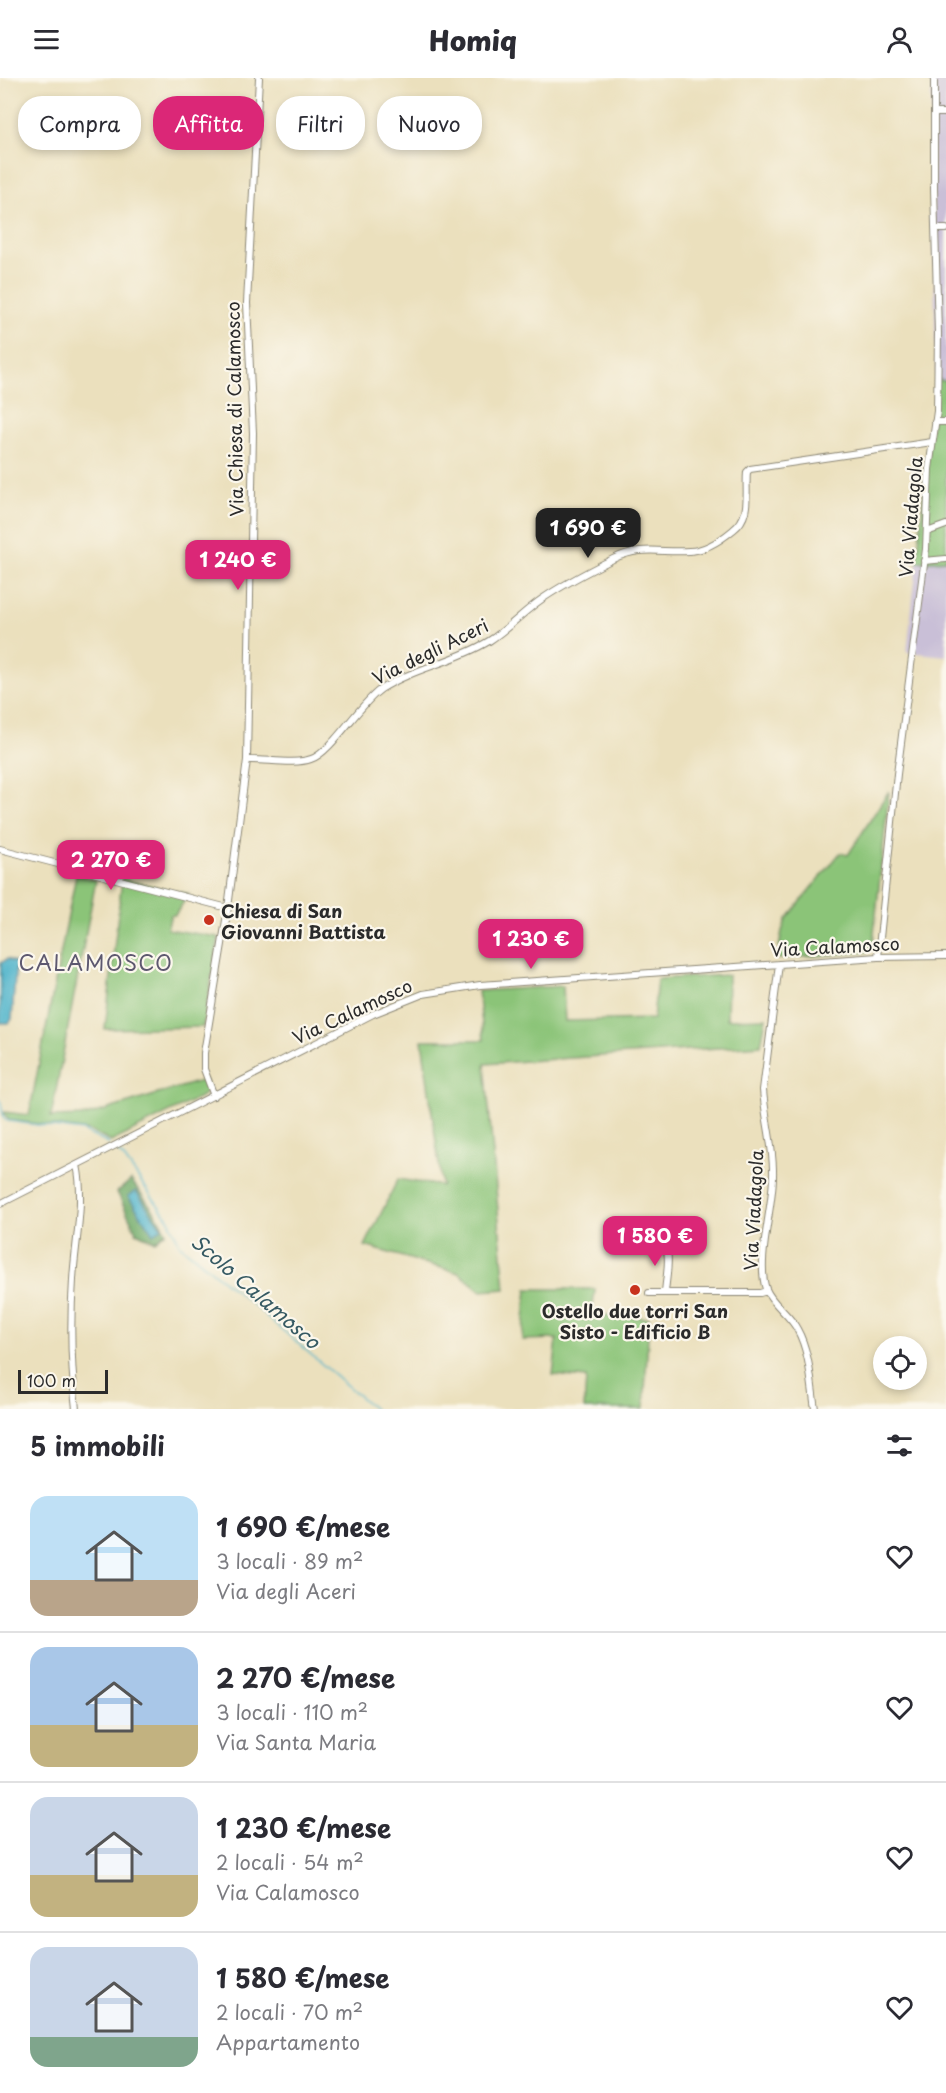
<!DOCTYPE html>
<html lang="it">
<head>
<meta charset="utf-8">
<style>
  :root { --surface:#fff; --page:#f2f2f3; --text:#2b2b33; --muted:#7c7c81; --line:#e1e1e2; --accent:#db2777 }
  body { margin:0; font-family:"Playpen Sans",sans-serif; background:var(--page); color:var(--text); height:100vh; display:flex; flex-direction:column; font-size:22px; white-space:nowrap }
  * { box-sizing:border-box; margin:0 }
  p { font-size:20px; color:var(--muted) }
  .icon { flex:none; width:33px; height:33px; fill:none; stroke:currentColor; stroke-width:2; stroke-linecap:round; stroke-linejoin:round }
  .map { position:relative; height:1331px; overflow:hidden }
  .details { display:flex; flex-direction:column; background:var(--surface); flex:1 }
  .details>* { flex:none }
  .top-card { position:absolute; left:18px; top:18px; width:600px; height:54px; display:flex; gap:12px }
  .buttons { position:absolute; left:873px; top:1258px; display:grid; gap:12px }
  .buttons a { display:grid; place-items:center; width:54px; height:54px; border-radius:50%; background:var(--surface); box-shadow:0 3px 9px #0003; font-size:30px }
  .scale { position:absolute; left:18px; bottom:15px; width:90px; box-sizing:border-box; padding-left:6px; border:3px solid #2b2b2b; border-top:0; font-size:16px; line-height:21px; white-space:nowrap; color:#2b2b2b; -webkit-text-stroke:4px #fbf7ec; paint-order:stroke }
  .price { position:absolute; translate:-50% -51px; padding:0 14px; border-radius:12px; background:var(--accent); color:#fff; font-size:20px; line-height:39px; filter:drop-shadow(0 2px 3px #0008) }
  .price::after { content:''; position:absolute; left:50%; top:36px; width:18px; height:14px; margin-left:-9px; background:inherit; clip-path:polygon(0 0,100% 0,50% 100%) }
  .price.on { background:#222; color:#fff }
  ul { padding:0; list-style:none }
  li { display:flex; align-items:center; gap:18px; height:150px; padding:0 30px }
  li+li { border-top:2px solid var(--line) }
  li span { display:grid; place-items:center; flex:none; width:168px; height:120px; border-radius:18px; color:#555 }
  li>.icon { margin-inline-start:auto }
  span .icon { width:72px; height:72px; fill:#fffc; stroke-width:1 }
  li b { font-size:26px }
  h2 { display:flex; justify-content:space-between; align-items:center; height:72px; padding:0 30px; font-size:26px }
  .chip { padding:0 21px; border-radius:24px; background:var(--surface); box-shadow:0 3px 9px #0003; font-size:21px; line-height:54px }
  .chip.on { background:var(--accent); color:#fff }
  header { display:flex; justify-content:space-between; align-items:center; height:78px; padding:0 30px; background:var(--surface); font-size:27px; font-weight:800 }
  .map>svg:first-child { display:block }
</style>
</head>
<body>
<header><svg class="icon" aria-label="menu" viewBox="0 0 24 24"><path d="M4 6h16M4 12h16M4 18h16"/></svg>Homiq<svg class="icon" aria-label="person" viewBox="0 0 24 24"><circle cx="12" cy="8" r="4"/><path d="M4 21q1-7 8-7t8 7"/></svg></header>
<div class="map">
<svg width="946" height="1331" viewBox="0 0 946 1331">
  <rect width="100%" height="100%" fill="#fbf7ec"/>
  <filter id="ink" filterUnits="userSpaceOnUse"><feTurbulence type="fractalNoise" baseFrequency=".0167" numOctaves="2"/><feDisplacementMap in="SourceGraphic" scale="12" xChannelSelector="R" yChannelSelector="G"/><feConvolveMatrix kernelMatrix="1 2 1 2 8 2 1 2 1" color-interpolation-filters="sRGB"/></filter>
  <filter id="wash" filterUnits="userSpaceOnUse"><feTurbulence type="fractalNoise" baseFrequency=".008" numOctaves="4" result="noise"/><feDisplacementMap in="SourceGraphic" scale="24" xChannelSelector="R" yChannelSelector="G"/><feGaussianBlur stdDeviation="1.35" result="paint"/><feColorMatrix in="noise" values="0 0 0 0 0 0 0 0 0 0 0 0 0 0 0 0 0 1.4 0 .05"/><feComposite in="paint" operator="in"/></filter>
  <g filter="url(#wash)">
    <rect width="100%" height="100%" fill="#ebe0bd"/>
    <path fill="#c9bfd7" d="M931 0H946V303L936 302Z
      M946 482V578L907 574 917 484Z"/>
    <path fill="#8bc478" stroke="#5b7852" stroke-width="1.5" d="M936 302 946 303V482L917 484 929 361 934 334Z
      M889 713 873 865 868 874 777 881 782 853 786 842 840 775 848 777Z
      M76 797 96 802 51 1039 86 1038 204 1002 207 1010 204 1017 111 1064 90 1053 9 1042 3 1034 29 1037Z
      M122 801 189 816 175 837H171L167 851 219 859 203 949 105 951Z
      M728 897 727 941 766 940 761 967 485 986 505 1211 481 1213 459 1195 365 1168 398 1101 442 1108 422 962H484L478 913 563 908 565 943 653 941 657 901Z
      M527 1211H595L592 1236 649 1240 644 1331H584L586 1300 553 1297 557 1261 522 1262Z"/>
    <path fill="#70aa68" stroke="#4e6a4a" stroke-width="1.5" d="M131 1102 154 1133 166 1154 155 1163 136 1154 117 1114Z"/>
    <path fill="#4bb2ca" stroke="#3b6e7a" stroke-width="1.5" d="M7 881 16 885 12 941 9 945H0L1 885Z
      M136 1113 162 1150 153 1156 128 1118Z"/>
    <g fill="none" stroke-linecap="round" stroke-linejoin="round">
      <path stroke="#4bb2ca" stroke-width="1.5" d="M0 1021 4 1041 8 1043 83 1053 109 1066
        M117 1073 124 1080 169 1142 180 1167 257 1230 374 1331"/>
    </g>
  </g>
  <g filter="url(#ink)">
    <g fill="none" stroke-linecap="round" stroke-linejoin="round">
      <defs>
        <path id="minor" d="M934 35H946
          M936 151H946
          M935 344H946
          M927 454 946 447
          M924 483 946 481
          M247 682C265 681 295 687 311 681 331 675 359 626 381 611 414 590 455 584 489 563 508 551 523 534 542 521 564 506 589 493 613 481 642 467 660 475 689 473 704 473 721 462 733 452 752 438 745 415 747 394L750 391 932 364
          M0 771 228 830
          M878 879 897 696 926 471 929 391 937 333 938 255 934 111V0
          M779 886 763 1012C765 1041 774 1069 773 1098 773 1130 756 1183 766 1211 772 1226 790 1237 797 1251 810 1274 811 1305 815 1331
          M214 1018 204 991V975L228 830 247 682 253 355 247 225 259 0
          M0 1126 373 936 423 916 480 907 878 879 946 878
          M658 1157C674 1170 666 1197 665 1215
          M649 1215H760L767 1213
          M76 1331C71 1288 70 1245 73 1202 75 1164 85 1124 77 1087"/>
      </defs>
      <use href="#minor" stroke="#8b8674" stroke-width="8"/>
      <use href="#minor" stroke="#fff" stroke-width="6"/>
    </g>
  </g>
  <g fill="#c8321e" stroke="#fbf7ec" stroke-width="2">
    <circle cx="209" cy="842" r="6"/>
    <circle cx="635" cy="1212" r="6"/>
  </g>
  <g text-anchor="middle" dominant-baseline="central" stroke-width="4.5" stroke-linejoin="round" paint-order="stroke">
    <g font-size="18" fill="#2b2b2b" stroke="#fbf7ec">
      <text transform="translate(234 331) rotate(-91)">Via Chiesa di Calamosco</text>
      <text transform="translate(910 439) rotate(-85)">Via Viadagola</text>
      <text transform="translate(430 573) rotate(-26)">Via degli Aceri</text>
      <text transform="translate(835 868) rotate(-3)">Via Calamosco</text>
      <text transform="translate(352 933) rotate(-25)">Via Calamosco</text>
      <text transform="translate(753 1132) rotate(-87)">Via Viadagola</text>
    </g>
    <g font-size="18" font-weight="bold" fill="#2b2b2b" stroke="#fbf7ec" text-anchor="start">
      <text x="221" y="832">Chiesa di San<tspan x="221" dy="21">Giovanni Battista</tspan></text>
      <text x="635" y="1232" text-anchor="middle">Ostello due torri San<tspan x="635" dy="21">Sisto - Edificio B</tspan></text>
    </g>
    <g font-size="20" font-style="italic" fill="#365a63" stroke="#fbf7ec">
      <text transform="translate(256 1213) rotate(41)">Scolo Calamosco</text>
    </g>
    <g font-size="21" letter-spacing="1.5" fill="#5d586f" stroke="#fbf7ec">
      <text x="96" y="884">CALAMOSCO</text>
    </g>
  </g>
</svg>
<div class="buttons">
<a><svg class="icon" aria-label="locate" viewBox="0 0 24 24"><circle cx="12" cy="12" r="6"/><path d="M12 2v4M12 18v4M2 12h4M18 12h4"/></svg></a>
</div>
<div class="scale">100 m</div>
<b class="price on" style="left:588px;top:481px">1 690 €</b>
<b class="price" style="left:238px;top:513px">1 240 €</b>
<b class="price" style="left:111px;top:813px">2 270 €</b>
<b class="price" style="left:531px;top:892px">1 230 €</b>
<b class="price" style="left:655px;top:1189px">1 580 €</b>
<div class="top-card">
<a class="chip">Compra</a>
<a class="chip on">Affitta</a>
<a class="chip">Filtri</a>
<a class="chip">Nuovo</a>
</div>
</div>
<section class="details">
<h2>5 immobili<svg class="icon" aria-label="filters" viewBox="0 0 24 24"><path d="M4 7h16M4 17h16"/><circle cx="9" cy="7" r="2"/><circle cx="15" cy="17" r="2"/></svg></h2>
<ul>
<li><span style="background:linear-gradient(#bfe0f5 70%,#b9a48a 0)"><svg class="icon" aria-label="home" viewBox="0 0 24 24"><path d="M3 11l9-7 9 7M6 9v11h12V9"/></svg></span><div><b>1 690 €/mese</b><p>3 locali · 89 m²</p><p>Via degli Aceri</p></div><svg class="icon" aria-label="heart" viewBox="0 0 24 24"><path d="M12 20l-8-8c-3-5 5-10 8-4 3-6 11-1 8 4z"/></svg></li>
<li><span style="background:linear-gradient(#a9c7e8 65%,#c2b280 0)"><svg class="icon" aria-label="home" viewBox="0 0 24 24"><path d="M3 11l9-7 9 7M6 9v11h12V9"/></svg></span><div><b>2 270 €/mese</b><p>3 locali · 110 m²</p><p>Via Santa Maria</p></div><svg class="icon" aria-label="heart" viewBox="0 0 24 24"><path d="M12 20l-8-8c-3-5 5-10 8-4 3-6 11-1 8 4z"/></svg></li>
<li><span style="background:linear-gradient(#c9d6e8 65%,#c2b280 0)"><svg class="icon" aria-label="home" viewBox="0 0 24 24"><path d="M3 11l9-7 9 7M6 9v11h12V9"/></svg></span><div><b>1 230 €/mese</b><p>2 locali · 54 m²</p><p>Via Calamosco</p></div><svg class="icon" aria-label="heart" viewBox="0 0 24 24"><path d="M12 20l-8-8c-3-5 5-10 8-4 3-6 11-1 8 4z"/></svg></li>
<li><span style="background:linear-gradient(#c9d6e8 75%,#7fa58c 0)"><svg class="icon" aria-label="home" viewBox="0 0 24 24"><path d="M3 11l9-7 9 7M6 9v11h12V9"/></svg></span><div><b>1 580 €/mese</b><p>2 locali · 70 m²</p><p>Appartamento</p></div><svg class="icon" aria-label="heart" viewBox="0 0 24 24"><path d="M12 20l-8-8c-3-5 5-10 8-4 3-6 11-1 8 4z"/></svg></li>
</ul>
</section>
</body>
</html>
